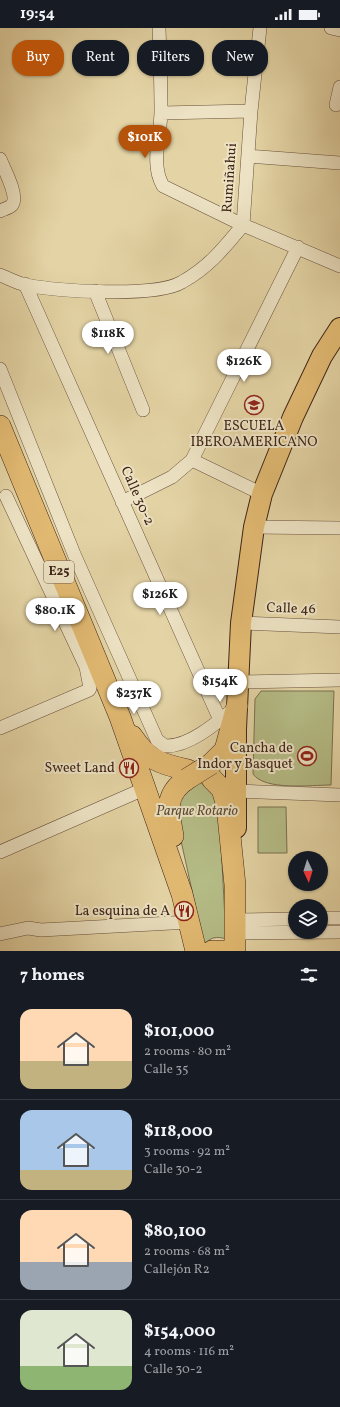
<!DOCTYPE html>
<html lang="en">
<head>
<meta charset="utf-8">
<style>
  :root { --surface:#171b24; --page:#242831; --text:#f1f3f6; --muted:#9ea1a6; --line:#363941; --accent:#b45309 }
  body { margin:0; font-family:Vollkorn,serif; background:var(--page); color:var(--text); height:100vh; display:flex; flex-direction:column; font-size:15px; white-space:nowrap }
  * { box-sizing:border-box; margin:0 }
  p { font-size:13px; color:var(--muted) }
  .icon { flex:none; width:22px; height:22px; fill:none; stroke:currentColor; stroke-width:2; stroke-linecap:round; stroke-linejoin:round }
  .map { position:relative; height:923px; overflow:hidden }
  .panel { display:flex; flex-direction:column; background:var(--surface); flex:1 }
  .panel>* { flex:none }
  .guide { position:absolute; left:12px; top:12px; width:316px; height:36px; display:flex; gap:8px }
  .needle { width:26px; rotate:176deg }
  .fabs { position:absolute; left:288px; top:823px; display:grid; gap:8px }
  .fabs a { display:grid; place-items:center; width:40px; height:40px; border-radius:50%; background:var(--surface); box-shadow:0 1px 3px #0004; font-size:20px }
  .price { position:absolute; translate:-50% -34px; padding:0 9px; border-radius:14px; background:#fff; color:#222; font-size:13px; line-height:26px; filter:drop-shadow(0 1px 2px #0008) }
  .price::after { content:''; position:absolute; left:50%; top:24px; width:12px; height:9px; margin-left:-6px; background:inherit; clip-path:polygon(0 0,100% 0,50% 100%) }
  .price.selected { background:var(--accent); color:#fff }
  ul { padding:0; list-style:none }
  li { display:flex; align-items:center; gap:12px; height:100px; padding:0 20px }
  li+li { border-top:1px solid var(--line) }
  li span { display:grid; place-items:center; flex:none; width:112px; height:80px; border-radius:12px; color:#555 }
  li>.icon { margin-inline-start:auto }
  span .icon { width:48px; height:48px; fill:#fffc; stroke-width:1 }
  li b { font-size:17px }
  h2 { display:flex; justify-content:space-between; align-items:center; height:48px; padding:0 20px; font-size:17px }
  .chip { padding:0 14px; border-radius:16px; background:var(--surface); box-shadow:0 1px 3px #0004; font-size:14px; line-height:36px }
  .chip.selected { background:var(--accent); color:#fff }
  .status { display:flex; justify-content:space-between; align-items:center; height:28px; padding:0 20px; background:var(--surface); direction:ltr }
  .status svg { height:11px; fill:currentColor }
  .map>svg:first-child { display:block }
</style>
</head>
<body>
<div class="status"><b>19:54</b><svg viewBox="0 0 49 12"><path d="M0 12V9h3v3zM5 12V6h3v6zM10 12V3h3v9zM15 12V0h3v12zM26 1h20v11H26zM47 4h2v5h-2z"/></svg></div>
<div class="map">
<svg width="340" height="923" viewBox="0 0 340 923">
  <rect width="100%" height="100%" fill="#e4d4a5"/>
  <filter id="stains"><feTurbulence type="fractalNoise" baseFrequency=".005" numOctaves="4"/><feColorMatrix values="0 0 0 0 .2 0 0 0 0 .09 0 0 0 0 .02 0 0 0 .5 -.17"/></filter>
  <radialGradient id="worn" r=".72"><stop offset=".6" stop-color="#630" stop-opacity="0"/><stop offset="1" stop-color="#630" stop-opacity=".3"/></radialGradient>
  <path fill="#b5bc86" stroke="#7a7050" d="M261 663H334L331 757C312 757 265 763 253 746L255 671Z
    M197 753 212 760 219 778 226 911C217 908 210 909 204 917L174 781 179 766Z
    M258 779H286L287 825H258Z"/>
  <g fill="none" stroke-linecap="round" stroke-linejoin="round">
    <defs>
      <path id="minor" d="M260 0 251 83 243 197 340 238
        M331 0 340 2
        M336 77 340 59
        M161 85 251 83
        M248 128 340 135
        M0 131C4 141 19 168 12 177 9 180 4 181 0 183
        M0 247C8 250 17 255 26 257 57 263 156 270 182 254 209 239 224 220 243 197L163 158C150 136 161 107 161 83 161 55 160 28 159 0
        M25 256 220 692
        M95 263 143 382
        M0 341 74 526 157 712 165 718C190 719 219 693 237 678
        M262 466 192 432 298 219
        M122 474 172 449 192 432
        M254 499 340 500
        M241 595 340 599
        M238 654 340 652
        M0 700 89 662 90 660 86 639 6 468
        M237 763 340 767
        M0 824 146 760
        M321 890H340
        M235 892 295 891
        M234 905 340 904
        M0 906 28 900 41 902 190 894"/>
      <path id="primary" d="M236 800V701L241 595 254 499 262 466 293 389 322 328 340 300"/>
      <path id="trunk" d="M0 398 120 689 182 866 196 923
        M132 708C148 732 160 736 188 742
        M211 736 225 722 237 678
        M212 751 222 761 227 778 235 857V923
        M173 808C169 784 163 767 187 751
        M212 923H223"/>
    </defs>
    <use href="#minor" stroke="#68503c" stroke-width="14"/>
    <use href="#primary" stroke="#3e2419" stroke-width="22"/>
    <use href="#trunk" stroke="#3e2419" stroke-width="22"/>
    <use href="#minor" stroke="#ede3c4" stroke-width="13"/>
    <use href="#primary" stroke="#e2ba72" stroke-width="20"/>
    <use href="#trunk" stroke="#e2ba72" stroke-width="21"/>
    <defs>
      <path id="trunk-bridge" d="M187 751 211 736"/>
    </defs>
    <use href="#trunk-bridge" stroke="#3e2419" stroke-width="22" stroke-linecap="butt"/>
    <use href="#trunk-bridge" stroke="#e2ba72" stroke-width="21"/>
  </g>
  <defs>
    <symbol id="school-ring" viewBox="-11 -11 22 22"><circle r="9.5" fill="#ede3c4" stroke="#8f2418" stroke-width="1.5"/><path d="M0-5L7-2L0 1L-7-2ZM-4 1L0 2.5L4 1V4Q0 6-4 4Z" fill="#8f2418"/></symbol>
    <symbol id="stadium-ring" viewBox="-11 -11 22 22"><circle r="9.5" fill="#ede3c4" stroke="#8f2418" stroke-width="1.5"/><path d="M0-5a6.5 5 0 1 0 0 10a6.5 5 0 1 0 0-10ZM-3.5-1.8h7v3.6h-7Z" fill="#8f2418"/></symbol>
    <symbol id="restaurant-ring" viewBox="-11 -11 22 22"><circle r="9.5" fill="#ede3c4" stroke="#8f2418" stroke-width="1.5"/><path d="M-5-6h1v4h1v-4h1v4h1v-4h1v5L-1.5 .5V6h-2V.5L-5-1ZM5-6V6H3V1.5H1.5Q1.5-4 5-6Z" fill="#8f2418"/></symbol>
  </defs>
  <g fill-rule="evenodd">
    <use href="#school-ring" x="243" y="366" width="22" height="22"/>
    <use href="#stadium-ring" x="296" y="717" width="22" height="22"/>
    <use href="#restaurant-ring" x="118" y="729" width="22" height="22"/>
    <use href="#restaurant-ring" x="173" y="872" width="22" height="22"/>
  </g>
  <g text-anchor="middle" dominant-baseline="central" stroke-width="4" stroke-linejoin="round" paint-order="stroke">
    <rect fill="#ede3c4" stroke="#725d4c" stroke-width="1" x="44" y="533" width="30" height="22" rx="3"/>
    <g font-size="13" font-weight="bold" fill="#3e2419">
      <text x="59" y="544">E25</text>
    </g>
    <g font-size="14" fill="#3e2419" stroke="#ede3c4">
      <text transform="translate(230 150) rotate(-86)">Rumiñahui</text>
      <text transform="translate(137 468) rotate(66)">Calle 30-2</text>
      <text transform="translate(291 581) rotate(2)">Calle 46</text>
    </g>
    <g font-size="14" fill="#3e2419" stroke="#ede3c4" text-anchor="end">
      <text x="254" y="398" text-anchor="middle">ESCUELA<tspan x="254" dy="16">IBEROAMERICANO</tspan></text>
      <text x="293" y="720">Cancha de<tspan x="293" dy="16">Indor y Basquet</tspan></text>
      <text x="115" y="740">Sweet Land</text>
      <text x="170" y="883">La esquina de A</text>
    </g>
    <g font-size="14" font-style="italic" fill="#5c4a34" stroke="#ede3c4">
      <text x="197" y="783">Parque Rotario</text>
    </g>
  </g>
  <rect width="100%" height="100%" filter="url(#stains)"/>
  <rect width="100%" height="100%" fill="url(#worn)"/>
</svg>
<div class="fabs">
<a><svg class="needle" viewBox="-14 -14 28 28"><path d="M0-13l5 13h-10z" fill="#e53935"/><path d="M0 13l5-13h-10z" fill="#9ea1a6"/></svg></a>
<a><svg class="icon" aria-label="layers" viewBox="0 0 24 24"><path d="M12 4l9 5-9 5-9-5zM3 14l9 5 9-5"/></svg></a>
</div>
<b class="price selected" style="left:145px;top:131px">$101K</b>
<b class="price" style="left:108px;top:327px">$118K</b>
<b class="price" style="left:244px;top:355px">$126K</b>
<b class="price" style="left:160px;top:588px">$126K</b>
<b class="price" style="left:55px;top:604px">$80.1K</b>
<b class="price" style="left:220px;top:675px">$154K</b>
<b class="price" style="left:134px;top:687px">$237K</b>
<div class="guide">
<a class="chip selected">Buy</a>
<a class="chip">Rent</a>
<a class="chip">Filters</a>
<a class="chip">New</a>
</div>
</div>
<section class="panel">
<h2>7 homes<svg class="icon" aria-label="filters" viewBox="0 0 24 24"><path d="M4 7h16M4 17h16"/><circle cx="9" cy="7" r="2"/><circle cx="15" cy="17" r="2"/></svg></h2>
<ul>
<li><span style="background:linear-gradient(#ffd9b3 65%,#c2b280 0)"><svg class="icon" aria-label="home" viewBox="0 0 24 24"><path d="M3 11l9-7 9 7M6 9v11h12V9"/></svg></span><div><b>$101,000</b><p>2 rooms · 80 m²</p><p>Calle 35</p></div></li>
<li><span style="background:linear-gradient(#a9c7e8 75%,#c2b280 0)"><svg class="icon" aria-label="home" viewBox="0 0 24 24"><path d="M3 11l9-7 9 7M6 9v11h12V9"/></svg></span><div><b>$118,000</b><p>3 rooms · 92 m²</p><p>Calle 30-2</p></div></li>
<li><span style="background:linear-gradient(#ffd9b3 65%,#9aa5b1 0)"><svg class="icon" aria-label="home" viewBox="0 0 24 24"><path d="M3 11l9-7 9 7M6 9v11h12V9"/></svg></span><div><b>$80,100</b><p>2 rooms · 68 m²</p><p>Callejón R2</p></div></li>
<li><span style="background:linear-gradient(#dfe7d0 70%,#8fb573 0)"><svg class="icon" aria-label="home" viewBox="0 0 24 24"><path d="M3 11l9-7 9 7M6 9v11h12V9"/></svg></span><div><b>$154,000</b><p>4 rooms · 116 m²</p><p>Calle 30-2</p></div></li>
</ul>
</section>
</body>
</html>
